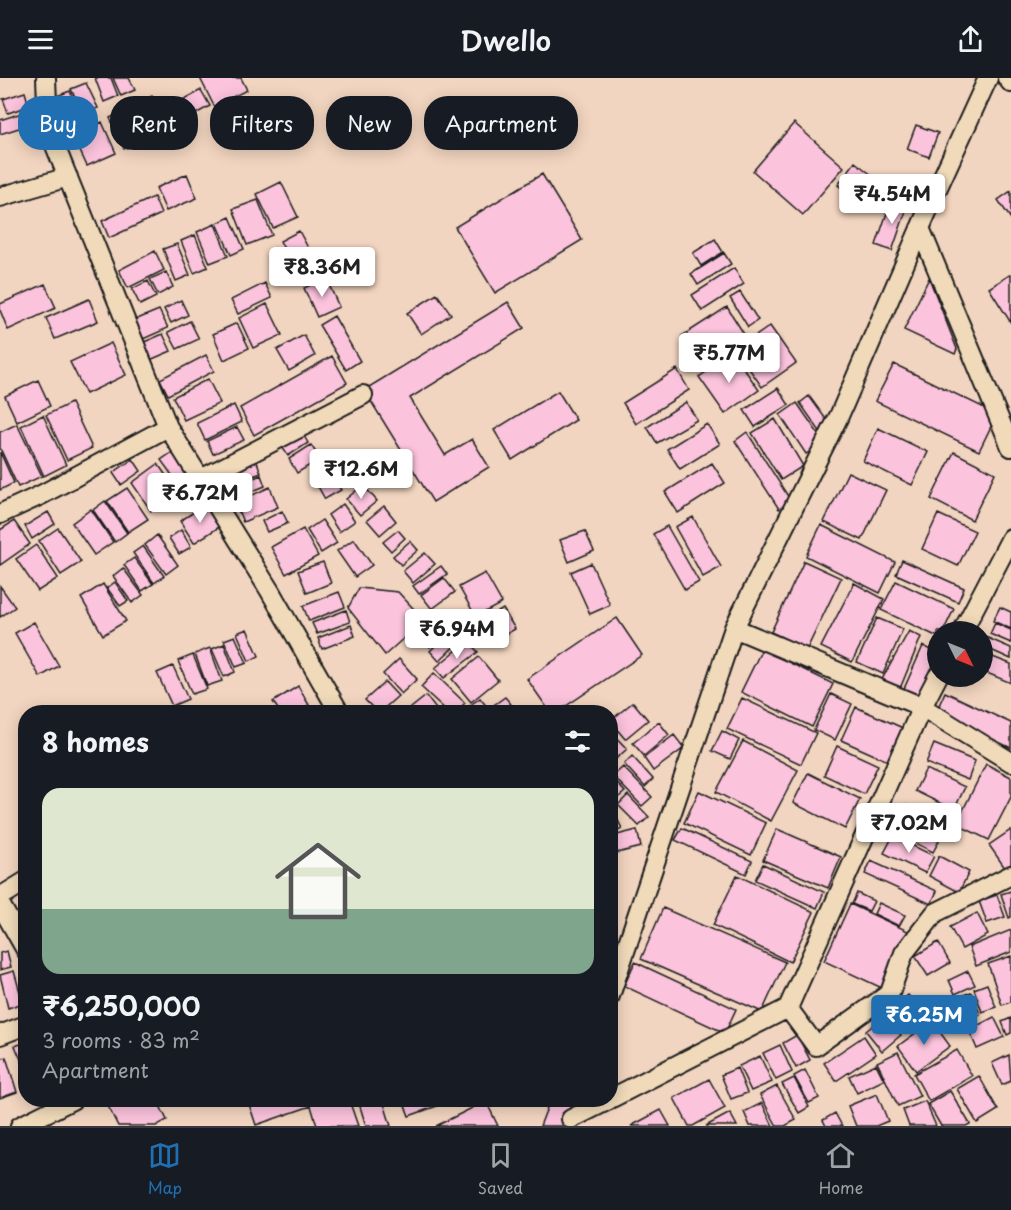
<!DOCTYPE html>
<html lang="en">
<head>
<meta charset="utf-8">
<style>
  :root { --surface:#171b24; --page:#20242c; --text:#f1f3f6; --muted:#9ea1a6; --line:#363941; --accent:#1f6fb2 }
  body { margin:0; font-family:"Playpen Sans",sans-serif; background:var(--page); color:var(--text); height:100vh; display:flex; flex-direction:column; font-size:22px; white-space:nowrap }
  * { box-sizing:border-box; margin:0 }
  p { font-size:20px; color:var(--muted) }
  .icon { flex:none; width:33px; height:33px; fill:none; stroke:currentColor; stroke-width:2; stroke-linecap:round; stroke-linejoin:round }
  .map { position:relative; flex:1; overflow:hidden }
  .panel { position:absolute; left:18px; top:627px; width:600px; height:402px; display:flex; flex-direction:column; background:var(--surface); border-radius:24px; box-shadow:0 3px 15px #0003 }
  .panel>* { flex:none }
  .banner { position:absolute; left:18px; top:18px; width:600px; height:54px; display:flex; gap:12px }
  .needle { width:39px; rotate:133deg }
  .buttons { position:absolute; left:927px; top:543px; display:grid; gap:12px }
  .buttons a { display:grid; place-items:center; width:66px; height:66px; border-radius:50%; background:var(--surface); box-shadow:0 3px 15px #0003; font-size:30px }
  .price { position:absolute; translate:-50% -51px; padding:0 14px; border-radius:6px; background:#fff; color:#222; font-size:20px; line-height:39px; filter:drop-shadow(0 2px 3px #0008) }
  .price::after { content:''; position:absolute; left:50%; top:36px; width:18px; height:14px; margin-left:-9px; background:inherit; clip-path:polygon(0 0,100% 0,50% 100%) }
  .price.on { background:var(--accent); color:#fff }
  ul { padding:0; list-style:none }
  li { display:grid; align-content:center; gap:12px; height:318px; padding:0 24px }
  li span { display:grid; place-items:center; height:186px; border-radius:18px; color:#555 }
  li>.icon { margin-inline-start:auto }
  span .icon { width:108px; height:108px; fill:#fffc; stroke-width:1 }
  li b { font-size:26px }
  h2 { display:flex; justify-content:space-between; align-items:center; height:72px; padding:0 24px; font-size:26px }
  .tag { padding:0 21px; border-radius:24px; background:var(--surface); box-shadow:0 3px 15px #0003; font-size:21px; line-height:54px }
  .tag.on { background:var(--accent); color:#fff }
  header { display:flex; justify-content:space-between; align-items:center; height:78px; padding:0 24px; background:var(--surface); font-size:27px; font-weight:600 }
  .dock { display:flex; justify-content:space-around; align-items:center; height:84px; border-top:2px solid var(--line); background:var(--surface); font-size:16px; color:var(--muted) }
  .dock a { display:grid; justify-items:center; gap:3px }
  .dock .on { color:var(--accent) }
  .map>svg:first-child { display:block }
</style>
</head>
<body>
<header><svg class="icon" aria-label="menu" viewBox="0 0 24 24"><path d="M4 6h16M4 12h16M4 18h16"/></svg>Dwello<svg class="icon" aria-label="share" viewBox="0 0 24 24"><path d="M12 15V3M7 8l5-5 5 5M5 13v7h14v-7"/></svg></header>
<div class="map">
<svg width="1011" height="1048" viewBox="0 0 1011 1048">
  <rect width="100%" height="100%" fill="#f2d5c0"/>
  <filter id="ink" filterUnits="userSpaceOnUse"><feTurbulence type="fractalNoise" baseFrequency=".0167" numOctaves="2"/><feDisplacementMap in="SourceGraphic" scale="12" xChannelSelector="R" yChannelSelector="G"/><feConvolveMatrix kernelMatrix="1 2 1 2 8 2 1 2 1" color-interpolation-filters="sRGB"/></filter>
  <g filter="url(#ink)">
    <path fill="#fbc3dc" stroke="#1c1c1c" stroke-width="1.5" d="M95 0H111L118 18 104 24Z
      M113 0H129L135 12 121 18Z
      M200 0H241L247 12 214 28Z
      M86 5 98 30 83 37 71 11Z
      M201 12 210 28 192 38 183 22Z
      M70 13 81 39 68 45 57 18Z
      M25 14 29 28 8 35 3 21Z
      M152 18 167 50 147 59 132 28Z
      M34 31 38 44 0 56V42Z
      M131 31 145 62 124 71 110 40Z
      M102 44 116 75 87 88 73 58Z
      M794 45 844 89 803 137 753 93Z
      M916 47 938 55 929 79 907 71Z
      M855 84 877 101 859 123 838 107Z
      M187 96 197 120 166 133 156 110Z
      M542 96 582 162 495 215 455 149Z
      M281 104 298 139 273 150 257 116Z
      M1011 113V141L998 122Z
      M154 119 161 136 109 160 102 143Z
      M892 120 908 127 892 173 876 167Z
      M258 122 272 157 247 167 233 131Z
      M230 139 244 171 231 177 217 145Z
      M215 146 228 178 210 185 197 154Z
      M299 153 320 192 301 203 280 163Z
      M195 157 208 189 194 195 181 163Z
      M715 161 723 174 701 188 693 175Z
      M177 166 190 197 176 203 163 171Z
      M155 173 164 192 128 210 119 192Z
      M724 175 731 186 698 207 691 196Z
      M734 190 744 206 702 233 692 217Z
      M166 194 173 209 158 217 150 201Z
      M1011 196V245L989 210Z
      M326 200 339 229 317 239 304 210Z
      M929 200 957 271 955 276 904 252Z
      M148 203 156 219 140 227 132 211Z
      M265 205 272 220 238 236 231 222Z
      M45 206 56 230 8 252 0 232V226Z
      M740 214 758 242 748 249 730 220Z
      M437 216 451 236 421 256 407 235Z
      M89 221 98 243 55 261 46 240Z
      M181 222 188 237 171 245 164 231Z
      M508 224 524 250 410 320 445 377 472 361 489 389 433 424 364 312Z
      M267 226 282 257 253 270 239 240Z
      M727 229 744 256 699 284 682 258Z
      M159 232 168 250 143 261 135 242Z
      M334 238 360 283 346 292 319 247Z
      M190 243 199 261 177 271 168 254Z
      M237 245 249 270 224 282 213 256Z
      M770 248 796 285 762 309 736 272Z
      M163 256 171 273 150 282 142 265Z
      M304 257 315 278 289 293 277 272Z
      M111 265 126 297 86 316 70 284Z
      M733 275 759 312 725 336 699 299Z
      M206 277 214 293 168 317 160 301Z
      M332 278 347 305 254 357 240 330Z
      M894 286 997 336 979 373 875 323Z
      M677 291 689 312 636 346 623 325Z
      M208 301 220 325 184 342 173 319Z
      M38 302 50 328 17 344 5 318Z
      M778 310 789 327 755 349 744 332Z
      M558 313 576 342 512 382 494 352Z
      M809 318 831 348 821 355 800 325Z
      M686 324 697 342 657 365 647 349Z
      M71 325 92 370 67 382 46 337Z
      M797 325 824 364 806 376 780 337Z
      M234 327 242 344 205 362 197 345Z
      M43 337 66 387 44 398 21 348Z
      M775 341 803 388 781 402 752 355Z
      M17 346 42 398 18 409 0 370V354Z
      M707 346 720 366 680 391 667 371Z
      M237 349 244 362 213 376 207 363Z
      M878 350 928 374 912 407 863 383Z
      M300 351 308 365 288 378 279 364Z
      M747 354 791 423 779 431 735 363Z
      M311 367 320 381 297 395 289 381Z
      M177 371 198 399 182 411 161 382Z
      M0 374 14 405 0 412Z
      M954 374 995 395 972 442 931 421Z
      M133 381 141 393 121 407 113 395Z
      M256 381 261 395 225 409 220 395Z
      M712 385 725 405 678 435 665 414Z
      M158 386 178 415 151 433 132 405Z
      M848 394 886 412 862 462 824 444Z
      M331 396 341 412 325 421 316 405Z
      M261 397 265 408 231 422 227 411Z
      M363 407 377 423 360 437 346 421Z
      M270 409 278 429 243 444 235 425Z
      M127 410 148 441 128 454 107 423Z
      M105 423 127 455 115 464 93 432Z
      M206 426 221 448 194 465 180 443Z
      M343 426 355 443 339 454 328 437Z
      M384 428 396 443 380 457 367 442Z
      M91 431 113 464 94 477 72 445Z
      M282 433 288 445 267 454 262 443Z
      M48 434 55 446 32 461 25 448Z
      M938 436 975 453 958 488 922 471Z
      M693 439 721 489 703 499 675 449Z
      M322 442 337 465 321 475 307 452Z
      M14 443 30 466 0 487V452Z
      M821 447 895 484 880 515 806 478Z
      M667 448 699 504 685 512 653 456Z
      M58 450 81 484 61 497 39 463Z
      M303 451 318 478 286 496 271 469Z
      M181 452 191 469 179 476 169 460Z
      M398 452 405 460 391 473 383 464Z
      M585 453 594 473 569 484 560 462Z
      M157 457 178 487 166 496 145 467Z
      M354 461 372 487 355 499 337 473Z
      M410 463 418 472 401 487 393 478Z
      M36 467 58 500 38 513 16 481Z
      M143 468 164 498 154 505 133 475Z
      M425 475 435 486 413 505 403 493Z
      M134 480 153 506 142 513 124 487Z
      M902 482 964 510 958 524 896 496Z
      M804 483 841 500 807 571 771 554Z
      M323 484 331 505 307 515 298 493Z
      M591 485 610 527 590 536 571 494Z
      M441 488 447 496 419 516 413 508Z
      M123 490 143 517 132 525 113 498Z
      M485 495 502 525 476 539 459 509Z
      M444 500 455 514 432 531 421 517Z
      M896 503 954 531 943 554H938V559L881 532Z
      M115 504 128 523 120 528 107 510Z
      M854 505 884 521 852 584 821 569Z
      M103 506 126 543 103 557 81 520Z
      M0 508 15 529 0 539Z
      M359 510 398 514 424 542 385 577 348 530Z
      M339 514 345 529 309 543 303 528Z
      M1000 529 1011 534V551L993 543Z
      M503 531 515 551 489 566 478 546Z
      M346 532 350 544 317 556 312 545Z
      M440 539 450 550 430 569 420 558Z
      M617 540 642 577 557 634H550L527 601Z
      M877 540 903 551 883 596 857 584Z
      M34 544 59 588 40 599 15 555Z
      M995 545 1011 552V565L990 556Z
      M351 547 355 558 322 571 318 560Z
      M454 549 464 559 439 583 430 573Z
      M247 551 259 578 249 583 237 555Z
      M909 553 921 559 899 613 880 605Z
      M235 558 247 585 236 589 224 562Z
      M983 558 1011 570V581L982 568Z
      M468 563 478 574 444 600 435 590Z
      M224 566 235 594 224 599 212 571Z
      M923 568 938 575V584L920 621 903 613Z
      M210 570 222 603 207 608 195 576Z
      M762 571 833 606 812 649 741 614Z
      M982 575 1011 586V605L982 593Z
      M193 577 207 611 192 616 178 583Z
      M479 579 498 602 471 624 452 601Z
      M399 581 417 601 401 616 383 596Z
      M173 588 188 621 172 628 157 595Z
      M434 595 465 625 456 634H448L421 609Z
      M385 604 398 618 380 634H377L365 622Z
      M298 608 309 627 297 634H280L273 624Z
      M945 614 1011 645V670L936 634Z
      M831 616 852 626 835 662 814 652Z
      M426 618 436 631 431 634H406Z
      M505 619 511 626 499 634H484Z
      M480 620 487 629 481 634H461Z
      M742 620 816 655 801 686 727 651Z
      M633 624 648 642 625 661 610 643Z
      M856 629 905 651 890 684 841 662Z
      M659 644 669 657 644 678 633 665Z
      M610 653 627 671 610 686Z
      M722 653 739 662 730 681 712 673Z
      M674 657 684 670 653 693 644 680Z
      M743 663 798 692 771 743 716 714Z
      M934 666 975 683 968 702 926 685Z
      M837 668 878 687 864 716 824 697Z
      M632 678 653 701 645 709 624 686Z
      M986 686 1011 699V719L989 762 956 746Z
      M623 689 652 719 642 728 613 698Z
      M926 691 965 709 954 732 915 713Z
      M808 695 860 721 845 751 793 725Z
      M613 701 625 714 610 726V703Z
      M699 713 766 745 751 777 684 745Z
      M628 717 649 739 639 748 618 727Z
      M906 727 946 748 940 760 899 739Z
      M613 731 622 751 610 757V733Z
      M900 743 939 763 933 774 894 754Z
      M682 750 752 783 746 796 675 762Z
      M777 751 841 779 828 810 763 782Z
      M637 752 641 769 617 775 613 758Z
      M1011 752V786L1005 790 989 767Z
      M893 758 934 778 925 795 884 775Z
      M939 778 969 794 959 814 929 798Z
      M871 783 937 813 931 826 865 796Z
      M763 786 824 814 817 830 755 802Z
      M737 797 814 834 790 884 713 847Z
      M1011 813V839L1009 840 1001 816Z
      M857 815 874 823 869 833 852 826Z
      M997 817 1005 839 987 845 979 823Z
      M879 825 905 837 899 848 874 836Z
      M850 826 910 854 884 911 824 883Z
      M663 830 785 884 762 934 641 881Z
      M977 835 988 857 962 871 950 849Z
      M1011 852V874L976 888 969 869Z
      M938 864 950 885 928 898 915 878Z
      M7 873 11 889 0 892V875Z
      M1011 878V924L1002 927 988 886Z
      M635 884 736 931 725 955 624 908Z
      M14 893 23 925 8 930 0 897Z
      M968 893 975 907 955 916 949 902Z
      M987 906 996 929 982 934 974 911Z
      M971 914 980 936 955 946 946 924Z
      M908 917 926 937 906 956 888 935Z
      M886 937 901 957 882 973 866 953Z
      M994 939 1004 959 977 971 969 952Z
      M1011 940V955L1007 957 1002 944Z
      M932 943 950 968 916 993 898 968Z
      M797 957 810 982 796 990 783 965Z
      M864 958 876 976 836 1003 824 985Z
      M26 964V993L15 968Z
      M780 967 792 994 776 1002 763 975Z
      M957 972 972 998 929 1023 914 996Z
      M898 974 920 1018 898 1028 877 984Z
      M1009 977 1011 1003 1002 1007 992 985Z
      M760 978 772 1004 751 1013 739 988Z
      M6 979 17 1014 0 1020V981Z
      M876 986 884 1002 857 1015 849 998Z
      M737 990 747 1015 731 1021 721 997Z
      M805 992 819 1020 809 1025 794 998Z
      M979 998 998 1032 977 1045 957 1011Z
      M794 1000 809 1029 799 1035 782 1006Z
      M709 1001 725 1030 693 1048H689L674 1020Z
      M777 1008 796 1042 785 1048H777L760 1017Z
      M950 1013 970 1046 966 1048H941L928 1026Z
      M877 1016 888 1043 876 1048H856L848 1028Z
      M110 1022H157L167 1042 156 1048H118L106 1024Z
      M251 1022H349L358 1048H317L311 1028 256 1047 248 1023Z
      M358 1022H383L391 1048H366Z
      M403 1022H434L437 1028 409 1038Z
      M550 1022H560L571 1026 563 1048H540Z
      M486 1023 498 1048H436Z
      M925 1023 936 1048H909L903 1032Z
      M762 1025 773 1048H750L744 1034Z
      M661 1032 670 1048H631Z
      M730 1035 737 1048H706Z
      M835 1035 842 1048H826L823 1042Z"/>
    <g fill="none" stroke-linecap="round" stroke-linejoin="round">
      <defs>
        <path id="street" d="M1007 0 1011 5
          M0 119 68 99
          M920 150 1011 369
          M168 349 270 513 339 634
          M201 401 363 317
          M0 436 41 417 168 349 48 50 46 0
          M734 550 922 629 1011 684
          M962 554 1011 460
          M0 819 26 803
          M0 826 26 872
          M610 918 734 550 839 338 934 118 988 0
          M788 930 816 968 890 915 904 875 935 835 1011 797
          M0 957 26 947
          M610 1021 788 930 922 629 938 598
          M571 1041 609 1022
          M20 1048 72 1022"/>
      </defs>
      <use href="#street" stroke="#1c1c1c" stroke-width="22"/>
      <use href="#street" stroke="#f0dab9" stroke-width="18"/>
    </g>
  </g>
</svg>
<div class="buttons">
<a><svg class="needle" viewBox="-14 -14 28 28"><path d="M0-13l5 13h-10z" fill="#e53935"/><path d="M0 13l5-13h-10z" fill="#9ea1a6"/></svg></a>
</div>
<b class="price" style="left:892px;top:147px">₹4.54M</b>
<b class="price" style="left:322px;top:220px">₹8.36M</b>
<b class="price" style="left:729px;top:306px">₹5.77M</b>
<b class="price" style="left:361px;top:422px">₹12.6M</b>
<b class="price" style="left:200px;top:446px">₹6.72M</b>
<b class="price" style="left:457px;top:582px">₹6.94M</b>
<b class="price" style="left:909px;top:776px">₹7.02M</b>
<b class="price on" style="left:924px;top:968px">₹6.25M</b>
<div class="banner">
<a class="tag on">Buy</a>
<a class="tag">Rent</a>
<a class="tag">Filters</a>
<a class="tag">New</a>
<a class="tag">Apartment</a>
</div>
<section class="panel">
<h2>8 homes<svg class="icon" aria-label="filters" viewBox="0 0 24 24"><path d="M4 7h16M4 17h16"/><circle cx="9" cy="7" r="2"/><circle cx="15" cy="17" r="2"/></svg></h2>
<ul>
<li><span style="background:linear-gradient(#dfe7d0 65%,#7fa58c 0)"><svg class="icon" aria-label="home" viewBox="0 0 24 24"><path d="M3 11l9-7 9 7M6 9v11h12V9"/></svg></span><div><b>₹6,250,000</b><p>3 rooms · 83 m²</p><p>Apartment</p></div></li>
</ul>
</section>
</div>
<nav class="dock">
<a class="on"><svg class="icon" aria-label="map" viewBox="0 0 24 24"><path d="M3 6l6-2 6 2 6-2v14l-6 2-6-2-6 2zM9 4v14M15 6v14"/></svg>Map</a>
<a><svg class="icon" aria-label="saved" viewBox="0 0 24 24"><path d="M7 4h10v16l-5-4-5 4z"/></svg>Saved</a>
<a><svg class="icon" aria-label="home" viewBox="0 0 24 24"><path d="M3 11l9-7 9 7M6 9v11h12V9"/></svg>Home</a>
</nav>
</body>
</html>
